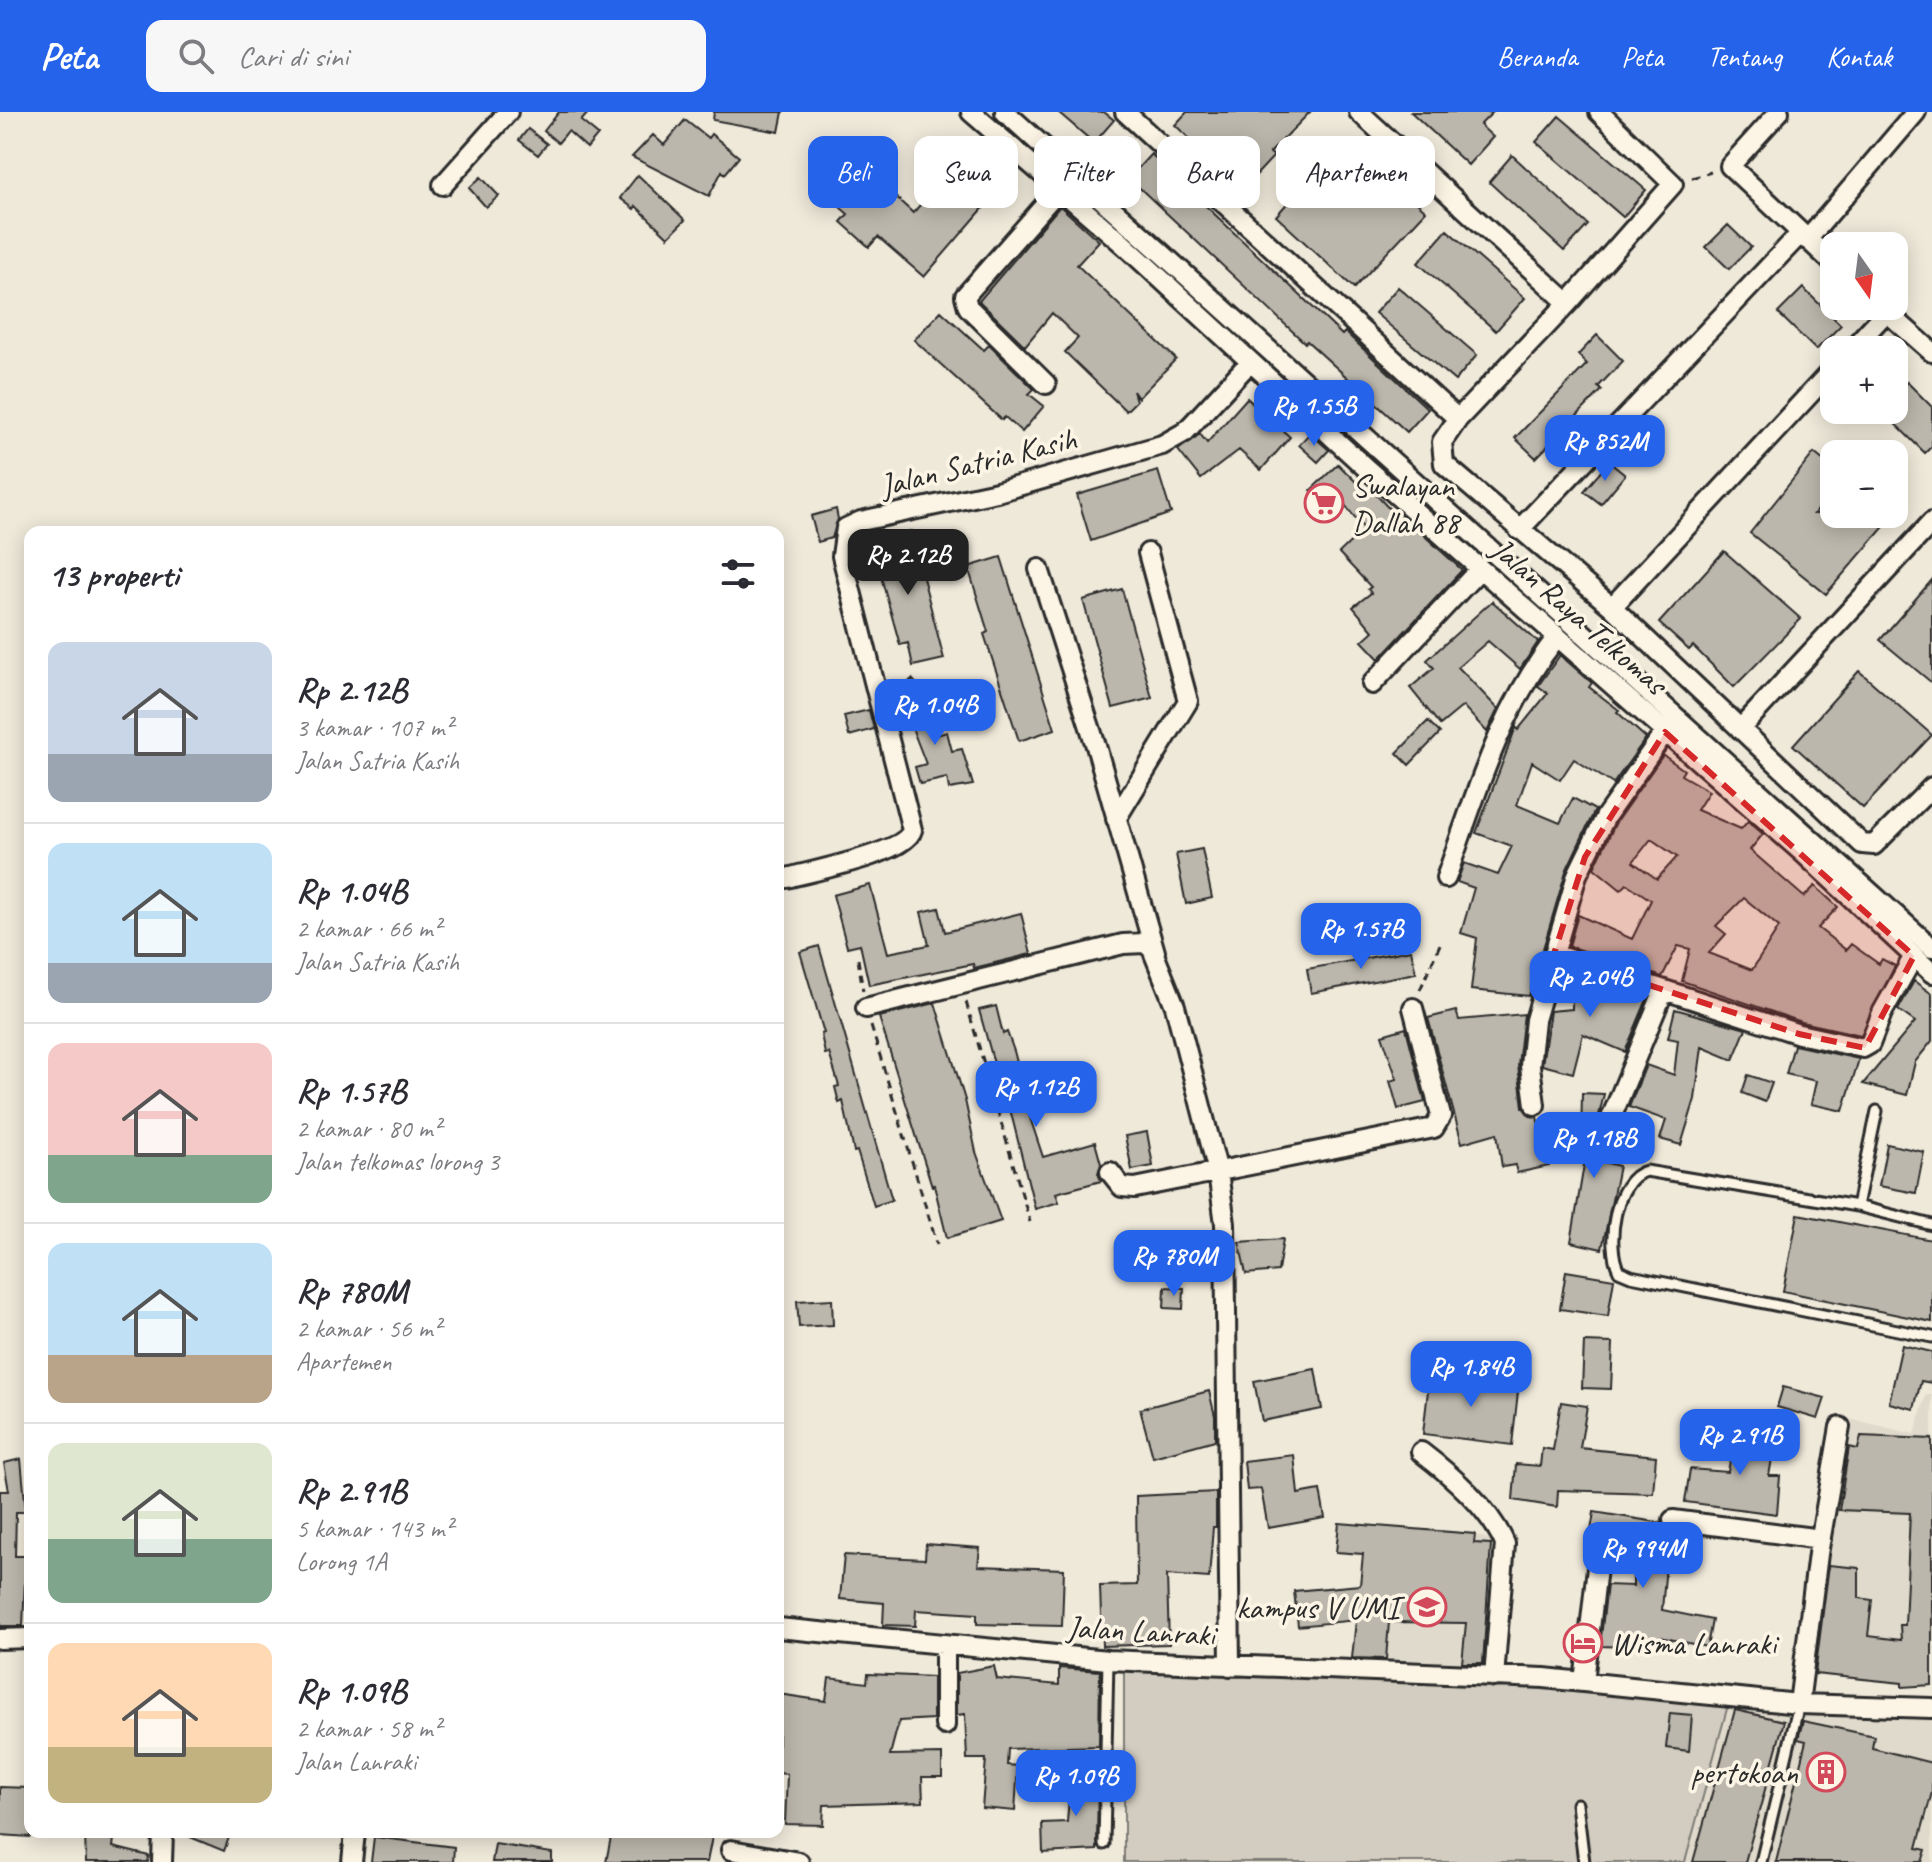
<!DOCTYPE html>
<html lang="id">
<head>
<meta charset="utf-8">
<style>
  :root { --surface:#fff; --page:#f7f7f7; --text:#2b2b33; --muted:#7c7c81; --line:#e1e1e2; --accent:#2563eb }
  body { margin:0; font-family:Caveat,sans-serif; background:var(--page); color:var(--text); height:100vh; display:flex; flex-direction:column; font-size:30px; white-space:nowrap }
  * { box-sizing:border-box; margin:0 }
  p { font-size:26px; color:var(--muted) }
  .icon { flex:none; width:44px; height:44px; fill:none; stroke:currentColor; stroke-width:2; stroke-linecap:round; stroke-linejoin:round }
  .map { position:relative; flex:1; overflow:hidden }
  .details { position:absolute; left:24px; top:414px; width:760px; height:1312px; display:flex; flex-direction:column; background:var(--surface); border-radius:16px; box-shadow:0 4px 20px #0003 }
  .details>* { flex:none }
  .banner { position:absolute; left:808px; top:24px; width:760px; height:72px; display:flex; gap:16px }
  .needle { width:52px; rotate:166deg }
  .tools { position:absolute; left:1820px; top:120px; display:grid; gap:16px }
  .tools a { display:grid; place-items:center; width:88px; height:88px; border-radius:16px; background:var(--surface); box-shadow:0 4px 20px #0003; font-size:40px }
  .price { position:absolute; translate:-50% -68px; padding:0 18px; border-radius:16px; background:var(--accent); color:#fff; font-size:26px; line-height:52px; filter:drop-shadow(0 2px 4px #0008) }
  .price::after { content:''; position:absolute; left:50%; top:48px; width:24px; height:18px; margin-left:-12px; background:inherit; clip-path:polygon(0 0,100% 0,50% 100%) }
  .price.selected { background:#222; color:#fff }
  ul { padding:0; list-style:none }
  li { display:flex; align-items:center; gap:24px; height:200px; padding:0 24px }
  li+li { border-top:2px solid var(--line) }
  li span { display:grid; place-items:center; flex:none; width:224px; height:160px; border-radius:16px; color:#555 }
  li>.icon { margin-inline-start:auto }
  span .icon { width:96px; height:96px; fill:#fffc; stroke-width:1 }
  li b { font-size:34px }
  h2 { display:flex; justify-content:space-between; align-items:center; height:96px; padding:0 24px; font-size:34px }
  .pill { padding:0 28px; border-radius:16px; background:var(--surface); box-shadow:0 4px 20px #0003; font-size:28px; line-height:72px }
  .pill.selected { background:var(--accent); color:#fff }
  header { display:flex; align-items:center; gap:48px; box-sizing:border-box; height:112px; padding:0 40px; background:var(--accent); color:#fff }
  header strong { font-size:38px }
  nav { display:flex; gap:44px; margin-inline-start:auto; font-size:28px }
  .search { width:560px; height:72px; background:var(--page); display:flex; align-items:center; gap:20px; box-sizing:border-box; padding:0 28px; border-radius:16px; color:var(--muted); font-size:30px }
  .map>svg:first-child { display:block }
</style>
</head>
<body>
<header>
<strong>Peta</strong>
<div class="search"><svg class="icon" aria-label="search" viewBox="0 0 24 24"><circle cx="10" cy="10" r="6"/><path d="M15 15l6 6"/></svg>Cari di sini</div>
<nav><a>Beranda</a><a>Peta</a><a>Tentang</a><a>Kontak</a></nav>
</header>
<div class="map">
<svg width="1932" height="1750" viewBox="0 0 1932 1750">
  <rect width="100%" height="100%" fill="#efe9da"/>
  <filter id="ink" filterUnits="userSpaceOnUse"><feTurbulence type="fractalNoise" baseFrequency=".0125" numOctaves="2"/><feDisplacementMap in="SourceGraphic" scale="16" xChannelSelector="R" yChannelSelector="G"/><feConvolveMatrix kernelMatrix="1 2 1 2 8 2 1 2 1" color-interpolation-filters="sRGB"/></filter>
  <g filter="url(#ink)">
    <path fill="#e0dacc" d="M1926 1283H1932V1567L1801 1563 1845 1306 1915 1322Z
      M1339 1411 1475 1422 1500 1432 1492 1560 1352 1547 1363 1443 1336 1440Z
      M1728 1593 1932 1605V1750H1685Z"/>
    <path fill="#d2cdc0" stroke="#7e7c76" stroke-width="2" d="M1124 1541 1503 1565 1728 1593 1685 1750H1124Z"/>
    <path fill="#bcb7ac" stroke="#2b2b2b" stroke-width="2" fill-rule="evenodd" d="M559 0H589L581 9 598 23 587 36 568 19 558 31 544 19Z
      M714 0H783L779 20 713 8Z
      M1058 0H1104L1114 8 1094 31Z
      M1187 0H1310L1270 41 1274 44 1243 77 1175 13Z
      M1411 0H1493L1480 13 1493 25 1468 53Z
      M1559 4 1646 78 1623 105 1536 30Z
      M685 8 708 26 711 22 739 45 725 62 722 59 709 84 632 45 653 23 664 33Z
      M528 17 547 32 538 43 519 28Z
      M840 34 913 101 954 54 963 61 974 48 992 64 981 77 992 86 924 165 878 125 869 135 841 110 848 102 810 69Z
      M1355 34 1426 99 1354 176 1276 104 1306 70 1315 78Z
      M1151 42 1342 223 1345 220 1428 297 1407 320 1307 229 1305 231 1129 66Z
      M1512 43 1588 113 1564 139 1489 70Z
      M638 63 685 108 668 125 636 94 634 97 620 86Z
      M481 65 499 84 486 95 469 76Z
      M1060 94 1099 129 1077 153 1176 247 1138 286 1133 279 1136 289 1126 299 1065 240 1078 226 1052 201 1025 234 979 189Z
      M1728 113 1751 135 1729 157 1706 135Z
      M1447 118 1525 186 1496 219 1418 151Z
      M1398 175 1477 243 1455 269 1375 201Z
      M1803 176 1841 213 1816 238 1778 201Z
      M941 199 984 238 989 233 1034 277 1029 282 1044 294 1022 320 1005 305 1002 308 914 228Z
      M1597 223 1623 249 1598 275 1602 278 1536 346 1515 326 1587 252 1578 243Z
      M1907 270 1932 295V334L1925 341 1881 298H1894V284Z
      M1247 286 1290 325 1261 358 1239 338 1201 367 1178 338 1200 322 1207 331Z
      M1310 321 1329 338 1318 350 1299 333Z
      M1814 341 1834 357V378L1814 402H1895L1826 482 1750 421Z
      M1609 350 1625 363 1601 392 1584 379Z
      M1338 352 1366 380 1370 376 1393 401 1396 398 1462 458 1379 547 1362 529 1373 519 1353 495 1371 481 1368 477 1371 475 1339 441 1364 417 1344 392 1334 401 1311 378Z
      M1158 359 1171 401 1091 429 1077 383Z
      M836 397 838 407 832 426 818 430 811 404Z
      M911 419 944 547 913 554 908 531 900 533 871 429Z
      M1724 439 1801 507 1734 575 1693 534 1689 538 1659 511Z
      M1001 445 1055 617 1019 629 984 522 988 520 968 455Z
      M1932 468V571L1880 528Z
      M1122 477 1152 586 1113 596 1083 488Z
      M1492 489 1538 530 1520 557 1488 529 1458 555 1498 597 1487 620 1463 594 1440 613 1410 576 1434 556 1427 548Z
      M1560 543 1592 571 1589 575 1619 598 1617 600 1646 626 1613 672 1574 647 1560 668 1532 650 1517 693 1560 711 1573 686 1595 698 1566 759 1529 884 1471 878 1477 826 1461 821 1474 776 1457 770 1464 751 1498 763 1512 734 1476 721 1516 615 1518 618 1548 581 1538 574Z
      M1859 559 1932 623 1863 696 1793 633Z
      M912 567 927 583 919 590 933 624 947 620 952 639 962 637 973 673 949 677 947 666 920 672 915 655 926 652 909 608 913 607 909 594 912 593 899 579Z
      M869 598 874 617 849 624 844 604Z
      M1428 609 1440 621 1409 653 1397 641Z
      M1663 643 1684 658 1681 663 1709 679 1697 698 1741 717 1748 709 1763 722 1750 738 1804 785 1815 774 1838 795 1818 816 1846 838 1851 832 1879 852 1882 847 1895 854 1861 923 1802 910 1682 869 1690 837 1678 834 1662 865 1569 834 1578 803 1632 827 1651 788 1627 772 1621 778 1594 756 1616 710ZM1651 727 1677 745 1657 767 1633 750ZM1744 786 1779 815 1752 858 1709 841 1726 822 1716 814Z
      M1202 737 1212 786 1186 792 1176 742Z
      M870 773 888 841 929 833 921 800 939 796 945 820 1021 801 1031 842 974 856 973 852 869 873 860 832 847 835 833 783Z
      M819 834 892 1088 874 1094 857 1039 854 1040 843 989 839 991 835 975 839 974 829 941 825 942 821 922 824 921 800 840Z
      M1411 838 1416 861 1311 881 1307 857Z
      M1562 857 1648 885 1625 940 1583 922 1573 961 1542 953 1550 899 1572 897V889L1554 887Z
      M1914 869 1932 882V929L1915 950 1907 983 1863 972 1915 910 1898 898Z
      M935 891 965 988 976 1040 1001 1109 947 1126 934 1073 932 1074 879 905Z
      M996 894 1003 922 1007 920 1014 939 1020 962 1016 963 1043 1045 1095 1030 1101 1052 1098 1061 1101 1069 1056 1081 1059 1090 1035 1097 1009 993 1006 994 979 898Z
      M1675 897 1746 917 1733 948 1702 935 1695 987 1681 1033 1660 1027 1666 1008 1629 995 1646 953 1674 963 1678 928 1668 926Z
      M1456 899 1459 908 1524 902 1518 953 1523 995 1530 1004 1537 1005 1549 1054 1517 1061 1515 1053 1502 1055 1497 1021 1462 1031 1428 906Z
      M1406 916 1425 990 1398 997 1390 969 1397 967 1382 923Z
      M1794 933 1859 947 1843 999 1811 992 1816 969 1786 962Z
      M1748 963 1772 971 1765 990 1742 981Z
      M1582 981 1604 982 1597 1012 1603 1021V1050L1619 1054 1602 1137 1571 1130 1588 1029H1581Z
      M1147 1020 1153 1054 1132 1058 1125 1024Z
      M1887 1032 1924 1040 1916 1081 1879 1074Z
      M1798 1102 1932 1128V1210L1783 1179Z
      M1283 1127 1278 1159 1246 1162 1239 1130Z
      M1566 1159 1614 1167 1608 1204 1560 1197Z
      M1165 1175 1184 1176 1183 1197 1164 1196Z
      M832 1187 833 1213 799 1215 797 1189Z
      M1584 1230 1613 1231 1611 1277 1582 1276Z
      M1902 1233 1932 1240V1271L1921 1269 1914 1297 1889 1291Z
      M1315 1257 1322 1297 1262 1309 1254 1269Z
      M1430 1261 1519 1271 1512 1333 1423 1322Z
      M1783 1275 1825 1286 1818 1307 1777 1295Z
      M1209 1279 1215 1304V1328L1153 1345 1140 1297Z
      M1561 1290 1587 1294 1580 1336 1656 1344 1653 1381 1558 1378 1557 1395 1513 1388 1516 1352 1540 1354 1542 1336 1553 1338Z
      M1736 1316 1776 1323 1769 1364H1780L1777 1402 1685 1390 1690 1357 1728 1360Z
      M1861 1324 1932 1327V1573L1902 1575V1571L1815 1562 1829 1453 1859 1456V1486L1872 1488 1868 1524 1901 1528 1900 1513H1905L1910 1401 1839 1398 1849 1335 1858 1337Z
      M1294 1343 1298 1382 1320 1378 1325 1406 1268 1416 1261 1377 1247 1378 1244 1349Z
      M21 1347 26 1400H16L15 1444H26L23 1514H0V1379H9L4 1351Z
      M1216 1380V1415H1213L1209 1466 1167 1463 1169 1532 1102 1534 1100 1474 1137 1473 1136 1384Z
      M1594 1400 1662 1411 1669 1419 1662 1498 1712 1508 1707 1535 1660 1525V1536L1600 1534 1607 1473 1633 1474V1432L1590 1425Z
      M1339 1411 1475 1422 1474 1431 1491 1432 1483 1551H1462L1466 1511 1389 1510 1386 1547 1352 1546 1356 1508 1298 1514 1294 1479 1360 1473 1363 1442 1336 1440Z
      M926 1432 980 1436 978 1454 1064 1457 1062 1514 977 1512V1502L916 1498 915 1514 883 1513 884 1491 840 1487 844 1443 925 1447Z
      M994 1554 997 1567 1059 1573V1556L1100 1559 1099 1634 1008 1637 1007 1653 1018 1654 1015 1699 982 1696 986 1647H967L965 1602 957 1603V1561Z
      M868 1562 933 1565V1607L899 1609 890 1643 942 1642V1665H922L923 1690 824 1693 823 1713 785 1712 787 1662 778 1661V1582L826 1589 829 1566 867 1571Z
      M1735 1598 1784 1609 1745 1750H1693Z
      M1670 1601 1692 1603 1689 1639 1666 1636Z
      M1803 1609 1874 1624 1872 1636 1932 1651V1680L1917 1736 1926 1738 1922 1750H1776L1806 1629 1798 1627Z
      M1071 1659 1098 1661 1097 1738 1043 1741 1042 1711 1067 1710Z
      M0 1675 30 1676V1725L0 1723Z
      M178 1720H231L224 1739Z
      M612 1720H713L707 1750H606Z
      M85 1723 114 1727 113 1735 149 1744 148 1750H86Z
      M374 1725 454 1735 453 1750H371Z
      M495 1732 552 1741V1750H492Z"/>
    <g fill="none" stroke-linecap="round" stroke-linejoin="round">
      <defs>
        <path id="lane" d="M1857 1094 1877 999
          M1932 1113 1857 1094 1646 1059C1615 1067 1605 1133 1619 1159L1631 1164 1932 1225
          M1577 1692 1584 1750
          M1104 1732 1108 1548
          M1761 1750 1799 1592"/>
        <path id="street" d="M971 0 1123 132 1367 357 1802 740 1932 861
          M1005 0 1932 836
          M1125 0 1458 307
          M1359 0 1568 191
          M1599 0 1673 72 1568 191 1458 307 1442 330 1444 352 1612 495 1862 732 1874 733 1932 675
          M1779 0 1730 54 1834 152
          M443 73 508 0
          M1807 128 1916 0
          M1880 194 1932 240
          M1851 238 1886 200
          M1046 272 968 195 965 184 1059 77
          M1519 418 1800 122
          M1039 457 1096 634 1155 840
          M1612 495 1834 256
          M1372 572 1480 457
          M1740 617 1932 410
          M1116 707 1188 589 1148 441
          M787 766C812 759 906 741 912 718L842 444 846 416 861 409 997 380 1162 333 1185 320 1250 250
          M1446 766C1476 682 1501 595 1557 525
          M1554 842 1799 922 1863 936 1870 932 1882 901 1914 844
          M866 896 1123 832 1145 831 1152 837 1175 894 1218 1060 1225 1112 1230 1554
          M1535 993 1530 954 1535 908 1577 763 1606 704 1672 610
          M1609 1011 1664 878
          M1110 1060 1122 1075 1135 1076 1434 1016 1441 1004 1413 896
          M1421 1340C1451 1363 1490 1396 1505 1432L1494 1565
          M1673 1408 1821 1427
          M778 1516 1108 1548 1544 1566 1799 1592 1932 1596
          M0 1527 30 1526
          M1584 1570 1599 1438
          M1799 1592 1818 1442 1840 1315
          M945 1613V1534
          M731 1738 799 1750
          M162 1750 163 1720
          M352 1750 355 1720"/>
      </defs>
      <use href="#lane" stroke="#2b2b2b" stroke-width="15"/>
      <use href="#street" stroke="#2b2b2b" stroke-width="24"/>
      <path stroke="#2b2b2b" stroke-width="3" stroke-dasharray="8 6" stroke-linecap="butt" d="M1692 66 1711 60
        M858 847 863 879
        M1420 878 1441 830
        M966 890 1030 1110
        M871 914 937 1132"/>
      <use href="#lane" stroke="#fcf5e5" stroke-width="9"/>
      <use href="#street" stroke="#fcf5e5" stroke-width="18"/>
    </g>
  </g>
  <path fill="#d62828" fill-opacity="0.2" stroke="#d62828" stroke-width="6" stroke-dasharray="16 10" stroke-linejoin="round" d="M1665 620 1914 844 1865 936 1799 922 1554 842 1585 745Z"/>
  <defs>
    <symbol id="supermarket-ring" viewBox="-11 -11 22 22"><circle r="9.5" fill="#fcf5e5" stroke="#d1495b" stroke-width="1.5"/><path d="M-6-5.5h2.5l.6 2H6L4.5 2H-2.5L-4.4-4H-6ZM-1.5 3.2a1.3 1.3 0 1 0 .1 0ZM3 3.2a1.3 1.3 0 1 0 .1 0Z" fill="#d1495b"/></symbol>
    <symbol id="university-ring" viewBox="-11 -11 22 22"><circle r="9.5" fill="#fcf5e5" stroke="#d1495b" stroke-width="1.5"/><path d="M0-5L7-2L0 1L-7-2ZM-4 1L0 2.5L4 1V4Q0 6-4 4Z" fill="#d1495b"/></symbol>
    <symbol id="hotel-ring" viewBox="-11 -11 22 22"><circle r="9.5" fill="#fcf5e5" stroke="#d1495b" stroke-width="1.5"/><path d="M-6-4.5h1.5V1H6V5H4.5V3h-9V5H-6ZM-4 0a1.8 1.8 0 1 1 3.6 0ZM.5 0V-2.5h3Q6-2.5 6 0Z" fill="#d1495b"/></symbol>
    <symbol id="building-ring" viewBox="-11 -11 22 22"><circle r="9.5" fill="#fcf5e5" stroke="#d1495b" stroke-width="1.5"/><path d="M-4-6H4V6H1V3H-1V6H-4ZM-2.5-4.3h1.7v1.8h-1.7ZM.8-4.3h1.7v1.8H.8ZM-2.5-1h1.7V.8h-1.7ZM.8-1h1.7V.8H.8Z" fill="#d1495b"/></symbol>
  </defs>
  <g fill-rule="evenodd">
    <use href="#supermarket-ring" x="1302" y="369" width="44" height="44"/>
    <use href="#university-ring" x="1405" y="1473" width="44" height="44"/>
    <use href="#hotel-ring" x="1561" y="1509" width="44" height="44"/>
    <use href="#building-ring" x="1804" y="1638" width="44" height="44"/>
  </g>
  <g text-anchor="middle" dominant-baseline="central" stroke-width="7" stroke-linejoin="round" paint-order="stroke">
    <g font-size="32" fill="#2b2b2b" stroke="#fcf5e5">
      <text transform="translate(978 350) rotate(-14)">Jalan Satria Kasih</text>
      <text transform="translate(1579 504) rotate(41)">Jalan Raya Telkomas</text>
      <text transform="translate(1141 1519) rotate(3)">Jalan Lanraki</text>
    </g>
    <g font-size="32" fill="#2b2b2b" stroke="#fcf5e5" text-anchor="start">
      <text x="1352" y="373">Swalayan<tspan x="1352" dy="37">Dallah 88</tspan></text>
      <text x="1399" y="1495" text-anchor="end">kampus V UMI</text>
      <text x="1611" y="1531">Wisma Lanraki</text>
      <text x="1798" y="1660" text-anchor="end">pertokoan</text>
    </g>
  </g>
</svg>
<div class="tools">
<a><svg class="needle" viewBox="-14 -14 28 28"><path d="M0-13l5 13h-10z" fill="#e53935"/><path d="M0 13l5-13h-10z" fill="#7c7c81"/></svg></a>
<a>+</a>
<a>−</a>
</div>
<b class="price" style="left:1314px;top:336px">Rp 1.55B</b>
<b class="price" style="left:1605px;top:371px">Rp 852M</b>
<b class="price selected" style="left:908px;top:485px">Rp 2.12B</b>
<b class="price" style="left:935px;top:635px">Rp 1.04B</b>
<b class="price" style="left:1361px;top:859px">Rp 1.57B</b>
<b class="price" style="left:1590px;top:907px">Rp 2.04B</b>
<b class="price" style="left:1036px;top:1017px">Rp 1.12B</b>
<b class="price" style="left:1594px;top:1068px">Rp 1.18B</b>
<b class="price" style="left:1174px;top:1186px">Rp 780M</b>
<b class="price" style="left:1471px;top:1297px">Rp 1.84B</b>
<b class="price" style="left:1740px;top:1365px">Rp 2.91B</b>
<b class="price" style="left:1643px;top:1478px">Rp 994M</b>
<b class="price" style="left:1076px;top:1706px">Rp 1.09B</b>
<div class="banner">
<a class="pill selected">Beli</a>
<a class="pill">Sewa</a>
<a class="pill">Filter</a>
<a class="pill">Baru</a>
<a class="pill">Apartemen</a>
</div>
<section class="details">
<h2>13 properti<svg class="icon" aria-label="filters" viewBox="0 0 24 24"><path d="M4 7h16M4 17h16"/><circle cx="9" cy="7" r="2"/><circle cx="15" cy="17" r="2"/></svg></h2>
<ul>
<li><span style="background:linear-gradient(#c9d6e8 70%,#9aa5b1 0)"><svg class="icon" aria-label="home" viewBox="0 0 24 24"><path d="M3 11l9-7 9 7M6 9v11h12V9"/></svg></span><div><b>Rp 2.12B</b><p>3 kamar · 107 m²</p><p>Jalan Satria Kasih</p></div></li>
<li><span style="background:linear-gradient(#bfe0f5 75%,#9aa5b1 0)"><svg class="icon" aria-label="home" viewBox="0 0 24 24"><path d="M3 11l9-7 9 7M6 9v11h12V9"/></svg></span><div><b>Rp 1.04B</b><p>2 kamar · 66 m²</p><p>Jalan Satria Kasih</p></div></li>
<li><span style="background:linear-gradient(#f6c9c9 70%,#7fa58c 0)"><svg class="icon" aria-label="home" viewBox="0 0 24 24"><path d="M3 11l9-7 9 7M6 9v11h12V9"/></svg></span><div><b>Rp 1.57B</b><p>2 kamar · 80 m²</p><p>Jalan telkomas lorong 3</p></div></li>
<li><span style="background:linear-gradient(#bfe0f5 70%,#b9a48a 0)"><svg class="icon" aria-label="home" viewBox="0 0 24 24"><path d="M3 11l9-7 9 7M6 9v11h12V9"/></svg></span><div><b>Rp 780M</b><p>2 kamar · 56 m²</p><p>Apartemen</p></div></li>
<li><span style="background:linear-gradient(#dfe7d0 60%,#7fa58c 0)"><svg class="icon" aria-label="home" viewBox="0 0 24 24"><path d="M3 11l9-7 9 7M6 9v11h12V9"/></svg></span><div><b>Rp 2.91B</b><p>5 kamar · 143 m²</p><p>Lorong 1A</p></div></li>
<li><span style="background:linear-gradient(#ffd9b3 65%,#c2b280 0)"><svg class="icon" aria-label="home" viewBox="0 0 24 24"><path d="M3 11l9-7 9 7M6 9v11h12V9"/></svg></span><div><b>Rp 1.09B</b><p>2 kamar · 58 m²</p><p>Jalan Lanraki</p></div></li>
</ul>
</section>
</div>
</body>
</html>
